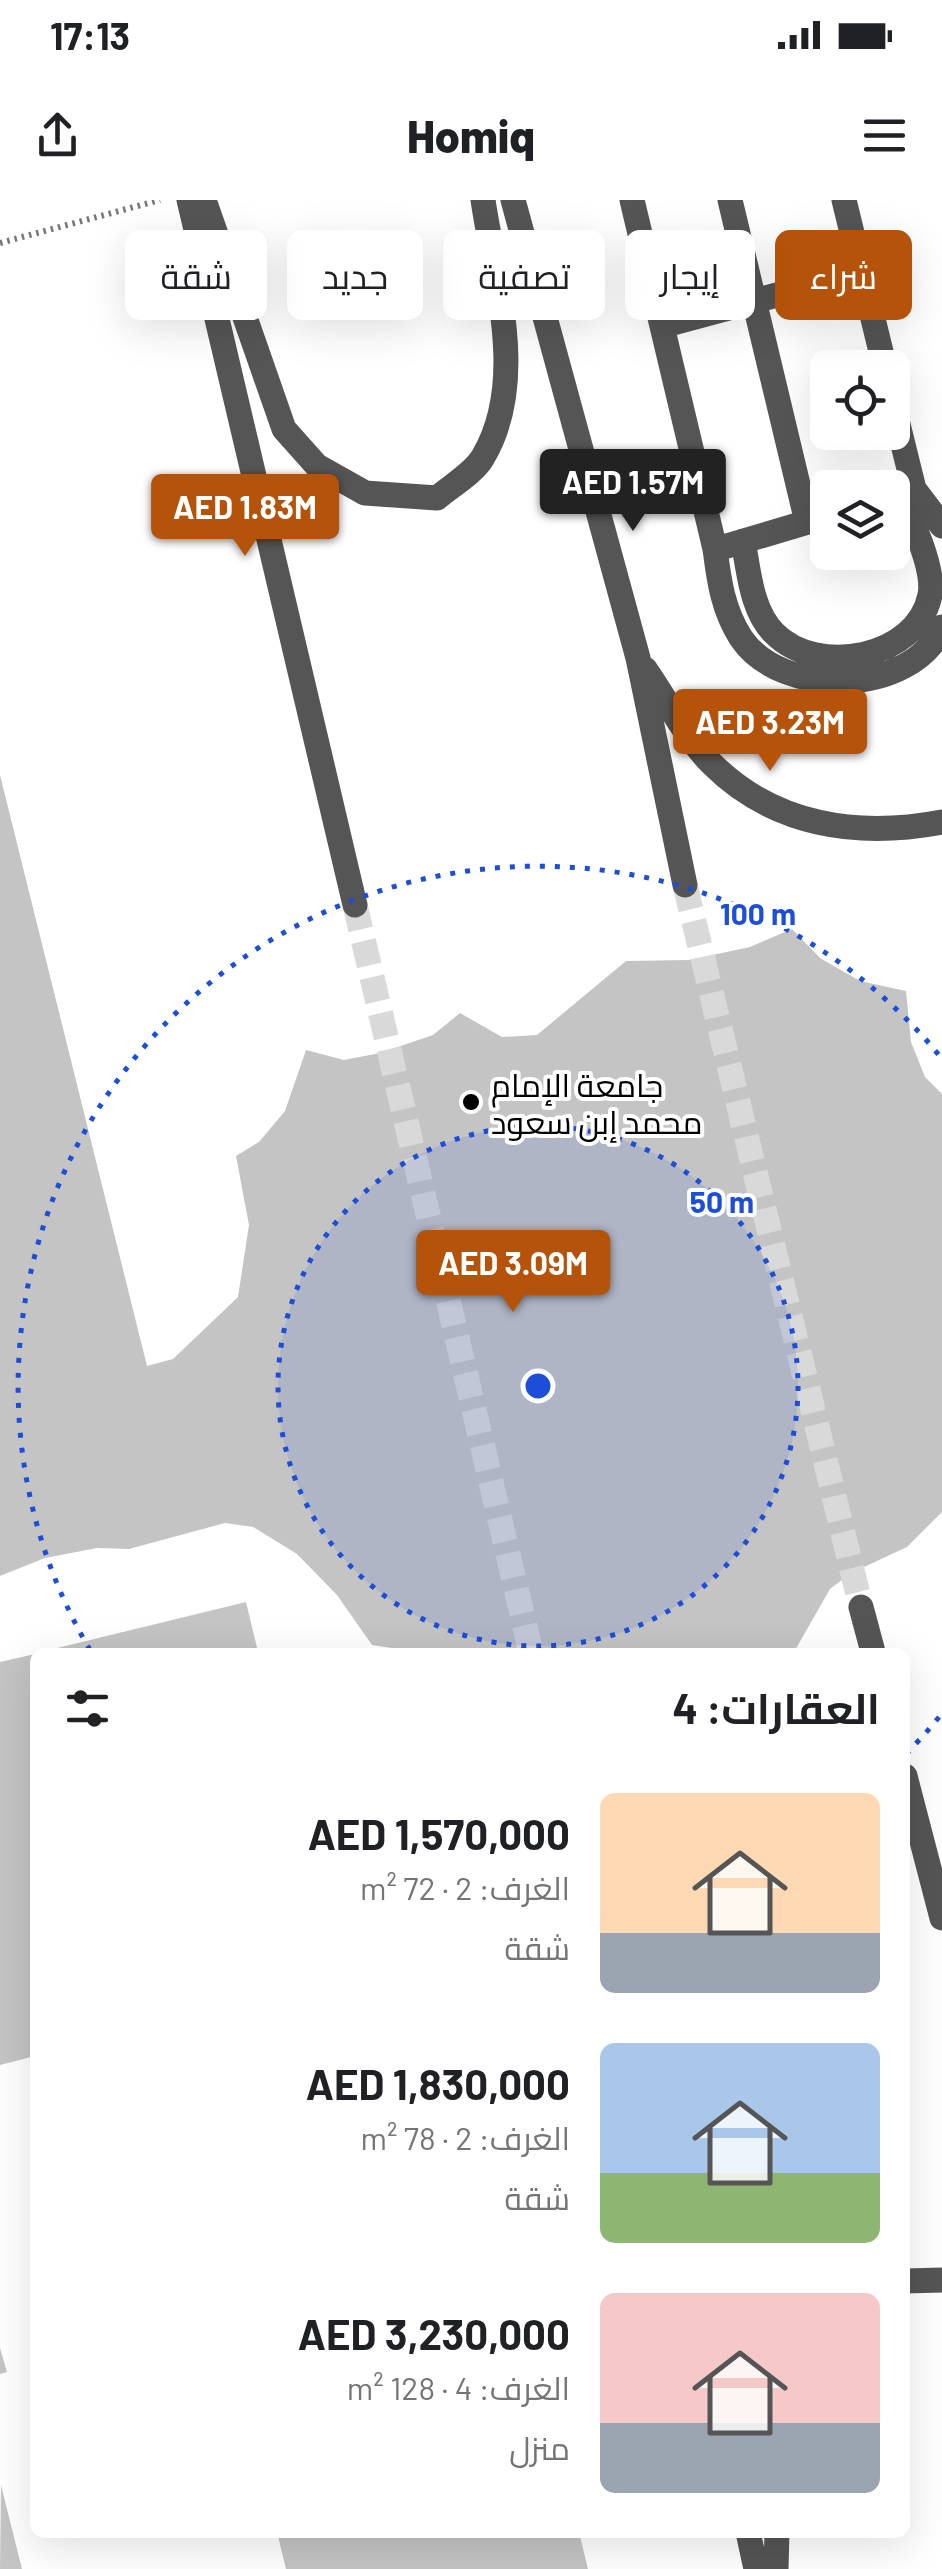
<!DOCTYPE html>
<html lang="ar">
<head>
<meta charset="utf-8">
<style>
  :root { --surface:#fff; --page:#f2f2f2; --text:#202124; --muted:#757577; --accent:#b45309 }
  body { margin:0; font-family:Barlow,Cairo,sans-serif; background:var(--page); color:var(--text); direction:rtl; height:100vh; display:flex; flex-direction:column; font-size:38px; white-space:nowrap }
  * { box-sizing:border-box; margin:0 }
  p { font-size:32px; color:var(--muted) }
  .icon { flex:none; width:55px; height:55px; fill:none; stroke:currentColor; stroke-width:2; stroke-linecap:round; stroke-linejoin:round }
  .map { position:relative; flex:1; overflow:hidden; direction:ltr }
  .side { position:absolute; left:30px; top:1448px; width:880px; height:890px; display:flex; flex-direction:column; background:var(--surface); border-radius:15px; box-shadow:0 10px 40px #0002; direction:rtl }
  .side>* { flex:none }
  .top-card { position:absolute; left:30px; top:30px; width:882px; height:90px; direction:rtl; display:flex; gap:20px }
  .controls { position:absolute; left:810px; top:150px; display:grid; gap:20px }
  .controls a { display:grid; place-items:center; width:100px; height:100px; border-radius:15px; background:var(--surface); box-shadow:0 10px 40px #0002; font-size:50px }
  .price { position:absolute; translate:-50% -85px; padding:0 22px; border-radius:10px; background:var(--accent); color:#fff; font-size:32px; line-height:65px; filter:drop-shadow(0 2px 5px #0008) }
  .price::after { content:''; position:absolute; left:50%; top:60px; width:30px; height:22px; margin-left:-15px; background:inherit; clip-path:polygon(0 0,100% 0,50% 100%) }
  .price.selected { background:#222; color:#fff }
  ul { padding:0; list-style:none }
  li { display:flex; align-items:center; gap:30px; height:250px; padding:0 30px }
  li span { display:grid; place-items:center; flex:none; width:280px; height:200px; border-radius:15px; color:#555 }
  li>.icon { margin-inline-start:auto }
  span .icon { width:120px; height:120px; fill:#fffc; stroke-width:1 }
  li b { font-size:42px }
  h2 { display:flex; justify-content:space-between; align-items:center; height:120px; padding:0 30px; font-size:42px }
  .tag { padding:0 35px; border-radius:15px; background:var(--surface); box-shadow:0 10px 40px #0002; font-size:35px; line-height:90px }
  .tag.selected { background:var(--accent); color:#fff }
  .status { display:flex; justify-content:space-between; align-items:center; height:70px; padding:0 50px; background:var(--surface); direction:ltr }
  .status svg { height:28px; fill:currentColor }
  header { display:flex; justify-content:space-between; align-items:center; height:130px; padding:0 30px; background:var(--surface); font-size:45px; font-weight:800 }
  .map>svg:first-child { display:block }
</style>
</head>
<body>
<div class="status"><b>17:13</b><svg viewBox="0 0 49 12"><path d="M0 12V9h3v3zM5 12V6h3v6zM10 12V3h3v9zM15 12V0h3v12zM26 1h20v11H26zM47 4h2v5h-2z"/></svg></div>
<header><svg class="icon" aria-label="menu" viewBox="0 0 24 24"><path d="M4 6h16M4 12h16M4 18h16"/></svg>Homiq<svg class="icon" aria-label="share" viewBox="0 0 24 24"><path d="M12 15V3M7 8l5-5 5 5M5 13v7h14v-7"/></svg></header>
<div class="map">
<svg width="942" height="2369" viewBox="0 0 942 2369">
  <rect width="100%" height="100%" fill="#fff"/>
  <path fill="#c4c4c4" d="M0 575 147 1166 173 1159 238 1097 249 1025 236 956 259 942 285 911 306 850 344 860 380 853 433 835 460 813 502 837 537 835 626 761 689 760 750 747 792 729 820 758 860 781 906 791 911 842 925 877 942 894V1312L907 1347 851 1373 830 1389 794 1452H418L372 1445 337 1395 297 1354 253 1327 225 1323 129 1349 97 1348 45 1358 0 1376Z
    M246 1402 258 1452H46L45 1451Z
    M35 1454V1856L0 1865V1462Z
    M0 2148 7 2172 0 2174Z
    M1 2285 22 2369H0Z
    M277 2332H579L588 2369H286Z"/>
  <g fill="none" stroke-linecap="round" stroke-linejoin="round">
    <path stroke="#d9d9d9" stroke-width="25" stroke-dasharray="25 12" stroke-linecap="butt" d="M685 685 861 1407
      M355 705 531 1452"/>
    <path stroke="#777" stroke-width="6" stroke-dasharray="2.5 5" stroke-linecap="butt" d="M0 43 160 0"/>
    <path stroke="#555" stroke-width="25" d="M189 0 355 705
      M204 0 284 229 317 266 365 293 437 298C451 286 474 273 483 257 528 181 495 81 483 0
      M513 0 638 458 685 685
      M632 0 715 349C719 381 723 410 741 438 782 499 912 496 942 427
      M730 0 807 322
      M844 0 885 168
      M662 126 862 72
      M892 200 914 289 942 326
      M743 341C749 371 751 410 774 433 817 477 917 459 930 395 935 369 911 317 899 294
      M727 346 828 316
      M645 469C666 499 686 538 712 564 774 626 858 638 942 622
      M861 1407 873 1452
      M905 1576 942 1718
      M905 2081 942 2080
      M748 2332 756 2369
      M776 2369 777 2332"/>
  </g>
  <circle cx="538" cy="1186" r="260" fill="#1d4ed8" fill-opacity=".12"/>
  <g fill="none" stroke="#1d4ed8" stroke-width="5" stroke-dasharray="5 10">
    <circle cx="538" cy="1186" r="260"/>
    <path d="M939 1517A520 520 0 0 1 906 1554M90 1450A520 520 0 0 1 939 855"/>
  </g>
  <circle fill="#000" stroke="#fff" stroke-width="4" cx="471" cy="902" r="10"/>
  <g text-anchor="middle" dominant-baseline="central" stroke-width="8" stroke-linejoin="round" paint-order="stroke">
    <g font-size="32" fill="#000" stroke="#fff" text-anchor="start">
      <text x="491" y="884">جامعة الإمام<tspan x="491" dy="37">محمد إبن سعود</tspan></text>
    </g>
  </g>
  <circle cx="538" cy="1186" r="15" fill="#1d4ed8" stroke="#fff" stroke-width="5"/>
  <g font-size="30" text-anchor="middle" font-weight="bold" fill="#1d4ed8" stroke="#fff" stroke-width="8" stroke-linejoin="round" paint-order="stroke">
    <text x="758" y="725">100 m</text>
    <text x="722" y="1013">50 m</text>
  </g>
</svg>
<div class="controls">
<a><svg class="icon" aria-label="locate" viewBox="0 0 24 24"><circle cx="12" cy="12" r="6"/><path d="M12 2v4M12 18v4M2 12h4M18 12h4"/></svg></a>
<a><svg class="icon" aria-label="layers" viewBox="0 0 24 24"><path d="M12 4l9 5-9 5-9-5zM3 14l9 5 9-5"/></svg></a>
</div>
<b class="price selected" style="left:633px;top:334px">AED 1.57M</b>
<b class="price" style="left:245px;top:359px">AED 1.83M</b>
<b class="price" style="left:770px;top:574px">AED 3.23M</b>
<b class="price" style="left:513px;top:1115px">AED 3.09M</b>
<div class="top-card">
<a class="tag selected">شراء</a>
<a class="tag">إيجار</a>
<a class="tag">تصفية</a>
<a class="tag">جديد</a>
<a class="tag">شقة</a>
</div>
<section class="side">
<h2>العقارات: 4<svg class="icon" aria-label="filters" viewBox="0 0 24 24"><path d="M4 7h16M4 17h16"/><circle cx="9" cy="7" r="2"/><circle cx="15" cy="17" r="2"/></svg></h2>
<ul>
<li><span style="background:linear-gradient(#ffd9b3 70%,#9aa5b1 0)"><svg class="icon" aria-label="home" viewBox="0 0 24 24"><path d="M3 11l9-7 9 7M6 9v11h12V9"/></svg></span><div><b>AED 1,570,000</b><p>الغرف: 2 · 72 m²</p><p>شقة</p></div></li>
<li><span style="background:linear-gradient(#a9c7e8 65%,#8fb573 0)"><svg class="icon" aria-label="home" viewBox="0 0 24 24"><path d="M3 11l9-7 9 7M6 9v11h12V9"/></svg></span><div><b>AED 1,830,000</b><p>الغرف: 2 · 78 m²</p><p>شقة</p></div></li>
<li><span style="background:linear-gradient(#f6c9c9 65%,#9aa5b1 0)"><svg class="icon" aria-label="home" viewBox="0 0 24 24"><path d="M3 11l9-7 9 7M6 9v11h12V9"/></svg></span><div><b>AED 3,230,000</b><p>الغرف: 4 · 128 m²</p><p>منزل</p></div></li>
</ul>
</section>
</div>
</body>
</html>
